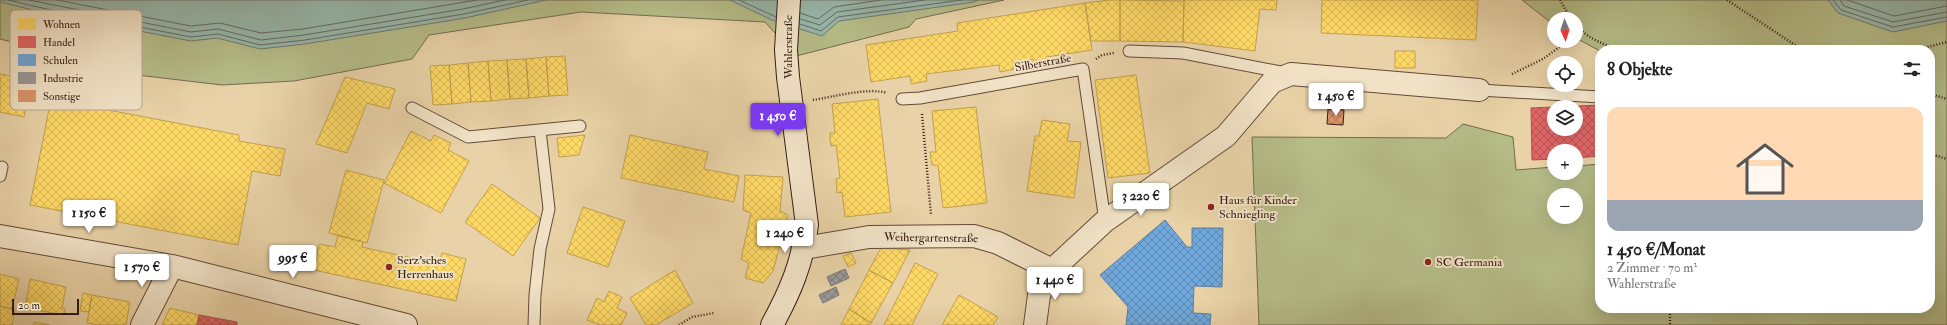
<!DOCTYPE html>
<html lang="de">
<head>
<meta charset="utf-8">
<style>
  :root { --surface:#fff; --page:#f6f6f6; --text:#222; --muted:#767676; --accent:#7c3aed }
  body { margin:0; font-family:"IM FELL Double Pica",serif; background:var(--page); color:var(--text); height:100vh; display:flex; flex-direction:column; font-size:15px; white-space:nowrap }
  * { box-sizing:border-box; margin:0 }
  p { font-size:13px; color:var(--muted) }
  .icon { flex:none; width:22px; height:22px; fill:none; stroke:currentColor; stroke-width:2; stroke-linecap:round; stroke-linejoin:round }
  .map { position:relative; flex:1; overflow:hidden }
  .sheet { position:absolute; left:1595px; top:45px; width:340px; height:268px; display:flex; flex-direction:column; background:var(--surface); border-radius:16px; box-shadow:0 4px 16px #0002 }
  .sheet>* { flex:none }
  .needle { width:26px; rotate:177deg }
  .tools { position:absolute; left:1547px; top:12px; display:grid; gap:8px }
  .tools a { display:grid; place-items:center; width:36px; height:36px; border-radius:50%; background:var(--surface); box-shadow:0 4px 16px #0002; font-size:20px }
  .scale { position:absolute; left:12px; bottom:10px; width:67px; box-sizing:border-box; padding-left:4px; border:2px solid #351d14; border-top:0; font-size:11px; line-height:14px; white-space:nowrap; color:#351d14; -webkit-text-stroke:3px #f1e2c6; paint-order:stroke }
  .price { position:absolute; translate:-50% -34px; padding:0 9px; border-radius:4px; background:#fff; color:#222; font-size:13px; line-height:26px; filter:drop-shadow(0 1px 2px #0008) }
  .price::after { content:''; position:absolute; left:50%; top:24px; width:12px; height:9px; margin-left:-6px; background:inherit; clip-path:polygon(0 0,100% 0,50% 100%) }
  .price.active { background:var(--accent); color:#fff }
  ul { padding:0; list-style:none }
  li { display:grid; align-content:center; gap:8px; height:212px; padding:0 12px }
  li span { display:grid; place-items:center; height:124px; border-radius:12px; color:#555 }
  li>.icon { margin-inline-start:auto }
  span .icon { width:72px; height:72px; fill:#fffc; stroke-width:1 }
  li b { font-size:17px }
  h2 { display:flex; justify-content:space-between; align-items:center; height:48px; padding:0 12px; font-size:17px }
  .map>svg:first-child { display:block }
</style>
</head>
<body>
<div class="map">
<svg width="1947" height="325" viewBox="0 0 1947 325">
  <defs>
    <pattern id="homes-cross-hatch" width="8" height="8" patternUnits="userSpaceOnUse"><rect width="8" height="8" fill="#ffd966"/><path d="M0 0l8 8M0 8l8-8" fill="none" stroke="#dbba58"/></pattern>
    <pattern id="shops-cross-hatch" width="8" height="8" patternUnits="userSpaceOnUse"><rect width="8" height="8" fill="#e06666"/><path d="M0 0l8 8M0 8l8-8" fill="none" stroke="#b65353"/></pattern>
    <pattern id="schools-cross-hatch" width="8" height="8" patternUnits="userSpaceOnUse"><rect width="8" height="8" fill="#6fa8dc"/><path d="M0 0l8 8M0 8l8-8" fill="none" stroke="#5c88b1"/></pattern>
    <pattern id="industry-cross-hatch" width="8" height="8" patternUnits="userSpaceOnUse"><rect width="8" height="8" fill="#999"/><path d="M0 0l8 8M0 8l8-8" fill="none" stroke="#7e7c7c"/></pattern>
    <pattern id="building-cross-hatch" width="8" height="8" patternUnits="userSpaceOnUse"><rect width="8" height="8" fill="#dd946b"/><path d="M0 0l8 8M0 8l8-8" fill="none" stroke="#b47857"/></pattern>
  </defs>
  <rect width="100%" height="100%" fill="#e9d2a7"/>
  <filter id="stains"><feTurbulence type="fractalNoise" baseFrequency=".005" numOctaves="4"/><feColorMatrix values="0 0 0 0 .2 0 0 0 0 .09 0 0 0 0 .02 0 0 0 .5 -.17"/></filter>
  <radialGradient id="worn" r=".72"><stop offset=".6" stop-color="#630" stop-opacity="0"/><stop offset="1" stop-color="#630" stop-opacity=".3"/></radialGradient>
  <path fill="#b5bc88" stroke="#756c4e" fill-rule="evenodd" d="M0 0H1004L916 19 909 27 796 56 765 22 581 12 429 35 412 59 294 81 222 85 137 75 0 39Z
    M1522 0H1947V325H1259L1252 137 1446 138 1463 124 1513 137 1516 170 1554 167V173H1576V166L1600 164V308H1930V50L1600 51 1576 38V19H1554V25ZM1554 195H1576V217H1554Z"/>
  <path fill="#97b7ac" stroke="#70796f" d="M0 0H546L465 18 305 44 260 49 217 38 191 41 41 12 0 2Z
    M730 0H978L974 2 839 21 822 36 772 20Z
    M1828 0H1947V21L1893 32 1838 13Z"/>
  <path fill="url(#homes-cross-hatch)" stroke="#c2a14d" d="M1110 0H1120V41H1091L1085 3Z
    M1120 0 1184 1 1183 42 1120 41Z
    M1277 0 1276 10 1260 9 1255 51 1183 42 1184 0Z
    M1322 0H1478L1476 40 1321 33Z
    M1085 3 1092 50 1046 57 1047 66 1034 68 1033 59 1013 62 1014 69 1000 72 999 65 926 74 927 81 911 84 910 76 871 82 866 45 958 31 957 23Z
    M1395 51H1415V68H1395Z
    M565 56 568 95 549 96 546 57Z
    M546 57 549 96 529 98 526 59Z
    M526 59 529 98 510 99 507 60Z
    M507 60 510 99 491 101 488 61Z
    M488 61 491 101 471 102 468 63Z
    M468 63 471 102 452 104 449 65Z
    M449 65 452 104 433 105 430 66Z
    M0 74 32 80 24 117 0 112Z
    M1136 75 1150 173 1108 178 1095 80Z
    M345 77 395 89 389 109 367 103 347 153 316 144Z
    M51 99 239 135V141L285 149 280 176 252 171 238 245 30 205Z
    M878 99 891 212 845 217 842 192 837 193 836 179 840 178 836 145 831 146 830 139V133H835L832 104Z
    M976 107 987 203 943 208 938 165H932L930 152H936L932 111Z
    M1042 120 1070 124 1067 141 1081 142 1074 198 1027 191 1035 136H1039Z
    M411 131 431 141 434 135 451 143 448 150 469 161 441 213 384 183Z
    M585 135 579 155 559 157 557 138Z
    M630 135 708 152 704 169 739 176 734 202 621 178Z
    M346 170 384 180 367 243 329 233Z
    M745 175 783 177 780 211 788 215 773 271 763 283 745 278 749 263 741 259 751 213 743 210Z
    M492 184 540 218 513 256 465 222Z
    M583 207 625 221 608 267 567 253Z
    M338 235 363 242 362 247 439 264 442 253 466 259 456 301 314 270 319 244 335 247Z
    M881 248 910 250 893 283 869 270Z
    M851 253 856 263 848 267 843 256Z
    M915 263 938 274 912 325H884Z
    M675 270 693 303 656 325H646L630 298Z
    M869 270 893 283 871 323 849 309Z
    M0 274 19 279 12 309 0 306Z
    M30 279 66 287 62 308 65 309 64 315 25 308Z
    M609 291 622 297 617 308 627 313 621 325H600L587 320 597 298 604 302Z
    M83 293 92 295 89 312 80 311Z
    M92 295 130 302 126 325H98L87 323Z
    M959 295 998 317 993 325H942Z
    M0 306 15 310 12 325H0Z
    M170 308 199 315 197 325H162Z
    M849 309 871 323 870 325H841Z
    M34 322 50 325H33Z"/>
  <path fill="url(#shops-cross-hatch)" stroke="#ad504d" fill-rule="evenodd" d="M1600 105V156L1576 158V151H1554V159L1532 160 1531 108ZM1554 107H1576V129H1554Z
    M199 315 237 322V325H197Z"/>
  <path fill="url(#schools-cross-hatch)" stroke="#5e7ea0" d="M1165 220 1187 247H1192V228H1223L1222 287 1194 286 1193 313 1211 314 1210 325H1126L1128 307 1100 275Z"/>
  <path fill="url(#industry-cross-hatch)" stroke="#7b7471" d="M845 269 849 278 831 286 827 277Z
    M836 287 839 295 823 303 819 295Z"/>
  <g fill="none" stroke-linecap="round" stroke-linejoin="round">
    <path stroke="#666a60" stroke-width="1" d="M8 0 42 8 191 37 218 34 260 45 305 40 464 14 528 0
      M29 0 191 32 218 29 261 40 304 35 463 9 505 0
      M57 0 191 26 220 23 261 33 303 29 477 0
      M739 0 776 17
      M1833 0 1841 10 1893 27 1947 17
      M1840 0 1844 6 1893 22 1947 12
      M1847 0 1894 16 1947 6
      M800 13 818 19 834 7 881 0
      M800 19 820 25 837 12 925 0
      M800 24 821 31 838 17 962 0"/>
  </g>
  <path fill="url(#building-cross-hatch)" stroke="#351d14" d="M1328 109 1344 110 1343 125 1327 124Z"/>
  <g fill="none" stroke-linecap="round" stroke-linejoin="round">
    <defs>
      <path id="service" d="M1129 51 1183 53 1286 73
        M1479 90 1600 97
        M902 99 920 98 1083 69 1105 221
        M412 108 468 137 580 126
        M0 176 2 167
        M534 325 535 295 540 249 549 209 540 130"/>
      <path id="minor" d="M0 236 172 266 406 325
        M804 248 869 237 974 236 998 243 1052 270 1105 221 1226 136 1272 82 1291 74 1479 90
        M142 325 172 266
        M1035 325 1039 295 1052 270"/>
      <path id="secondary" d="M772 325C790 292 803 262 807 225L788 77 786 50 789 0"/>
    </defs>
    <use href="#service" stroke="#624a39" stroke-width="13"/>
    <use href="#minor" stroke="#624a39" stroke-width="24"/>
    <use href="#secondary" stroke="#351d14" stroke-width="24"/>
    <path stroke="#351d14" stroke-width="2.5" stroke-dasharray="1 2" stroke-linecap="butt" d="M1560 0 1571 19
      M1727 0 1798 47 1805 50
      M1576 25C1587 38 1604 45 1620 50
      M1576 34 1581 30
      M1916 50 1947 42
      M1096 59 1102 55 1114 53
      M1512 74 1543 59 1568 41
      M1930 94 1947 99
      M813 100C833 97 868 87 887 93
      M922 114 931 215
      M1930 154 1947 159
      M1670 308V325
      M679 325 692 317 714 313"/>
    <use href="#service" stroke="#f1e2c6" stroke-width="11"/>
    <use href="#minor" stroke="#f1e2c6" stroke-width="22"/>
    <use href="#secondary" stroke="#f1e2c6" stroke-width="22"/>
  </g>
  <g fill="#8f2418" stroke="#f1e2c6" stroke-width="1.5">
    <circle cx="1211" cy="207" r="4"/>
    <circle cx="1428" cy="262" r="4"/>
    <circle cx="389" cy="267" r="4"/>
  </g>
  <g text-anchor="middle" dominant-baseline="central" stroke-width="4" stroke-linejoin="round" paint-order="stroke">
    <g font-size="12" fill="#351d14" stroke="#f1e2c6">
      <text transform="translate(788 47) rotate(-90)">Wahlerstraße</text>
      <text transform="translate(1043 63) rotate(-10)">Silberstraße</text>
      <text transform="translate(931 238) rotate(1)">Weihergartenstraße</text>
    </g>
    <g font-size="12" fill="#351d14" stroke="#f1e2c6" text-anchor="start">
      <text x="1219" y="200">Haus für Kinder<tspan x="1219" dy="14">Schniegling</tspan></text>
      <text x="397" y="260">Serz’sches<tspan x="397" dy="14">Herrenhaus</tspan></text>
      <text x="1436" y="262">SC Germania</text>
    </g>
  </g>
  <rect x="10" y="10" width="132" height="100" rx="6" fill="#f1e2c6" stroke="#b9a791" stroke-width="1"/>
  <rect x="18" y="18" width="18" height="12" fill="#ffd966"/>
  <rect x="18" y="36" width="18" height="12" fill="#e06666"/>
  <rect x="18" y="54" width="18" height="12" fill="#6fa8dc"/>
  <rect x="18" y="72" width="18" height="12" fill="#999"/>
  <rect x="18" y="90" width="18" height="12" fill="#dd946b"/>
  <g font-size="11" fill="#351d14">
    <text x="43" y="28">Wohnen</text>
    <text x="43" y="46">Handel</text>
    <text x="43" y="64">Schulen</text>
    <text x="43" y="82">Industrie</text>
    <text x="43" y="100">Sonstige</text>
  </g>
  <rect width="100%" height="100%" filter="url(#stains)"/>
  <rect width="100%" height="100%" fill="url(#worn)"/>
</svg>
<div class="tools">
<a><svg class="needle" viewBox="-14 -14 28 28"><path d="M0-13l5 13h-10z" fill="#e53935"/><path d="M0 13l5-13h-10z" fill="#767676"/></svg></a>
<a><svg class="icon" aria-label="locate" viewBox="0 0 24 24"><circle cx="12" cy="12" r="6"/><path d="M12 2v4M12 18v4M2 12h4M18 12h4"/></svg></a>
<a><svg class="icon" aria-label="layers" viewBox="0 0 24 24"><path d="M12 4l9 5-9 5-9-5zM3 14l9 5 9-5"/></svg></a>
<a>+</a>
<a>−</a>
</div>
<div class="scale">20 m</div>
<b class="price" style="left:1336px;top:117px">1 450 €</b>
<b class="price active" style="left:778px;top:137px">1 450 €</b>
<b class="price" style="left:1141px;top:217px">3 220 €</b>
<b class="price" style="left:89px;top:234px">1 150 €</b>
<b class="price" style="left:785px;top:254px">1 240 €</b>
<b class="price" style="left:293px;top:279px">995 €</b>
<b class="price" style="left:142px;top:288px">1 570 €</b>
<b class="price" style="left:1055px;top:301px">1 440 €</b>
<section class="sheet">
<h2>8 Objekte<svg class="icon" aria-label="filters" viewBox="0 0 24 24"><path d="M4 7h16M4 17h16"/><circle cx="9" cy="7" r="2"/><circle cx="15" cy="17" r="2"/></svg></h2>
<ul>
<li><span style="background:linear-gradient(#ffd9b3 75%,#9aa5b1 0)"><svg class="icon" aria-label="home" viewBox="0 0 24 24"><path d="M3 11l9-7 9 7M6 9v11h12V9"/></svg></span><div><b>1 450 €/Monat</b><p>2 Zimmer · 70 m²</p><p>Wahlerstraße</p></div></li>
</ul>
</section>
</div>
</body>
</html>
